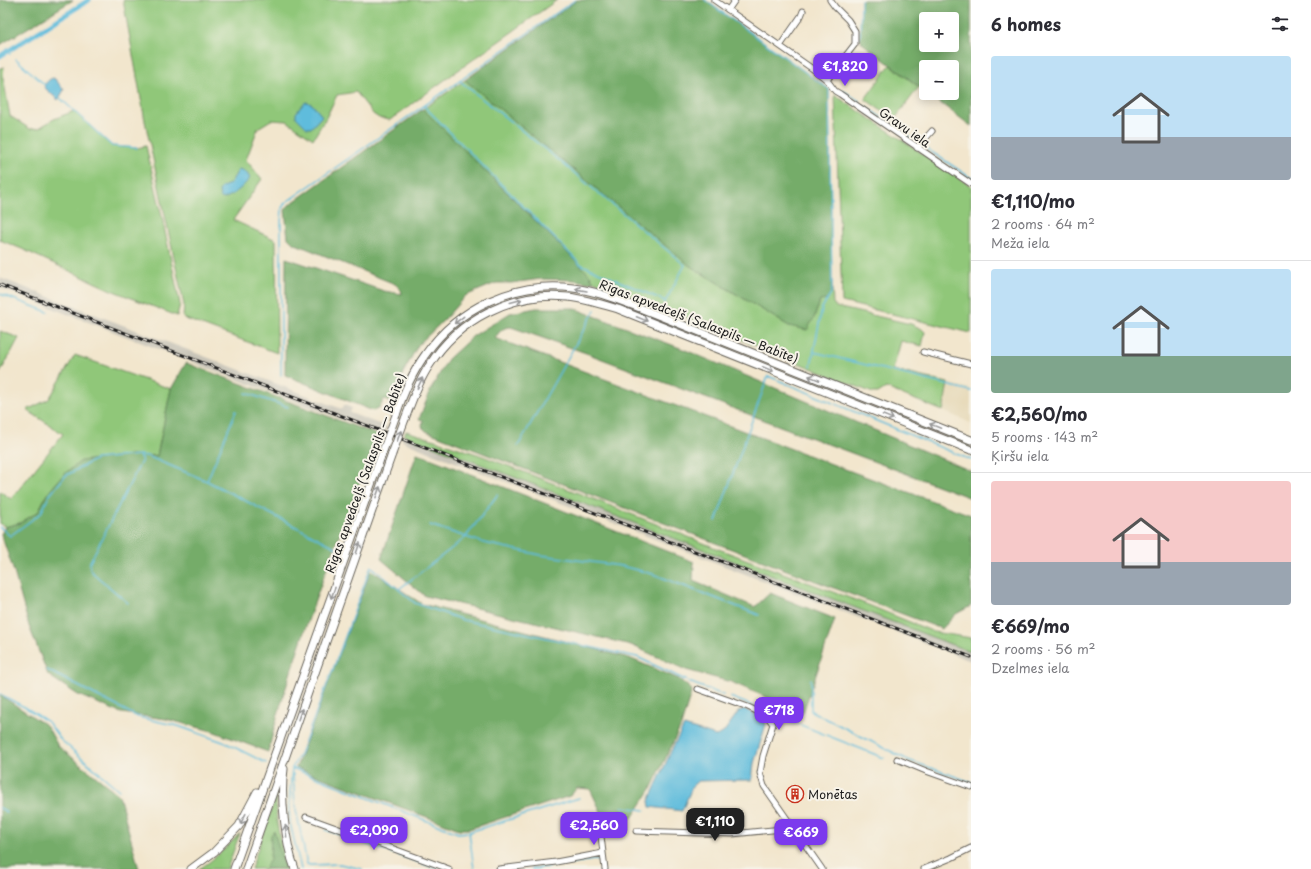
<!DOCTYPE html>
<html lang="en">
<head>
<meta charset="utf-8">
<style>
  :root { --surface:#fff; --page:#f2f2f3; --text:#2b2b33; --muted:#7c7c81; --line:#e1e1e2; --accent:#7c3aed }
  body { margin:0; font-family:"Playpen Sans",sans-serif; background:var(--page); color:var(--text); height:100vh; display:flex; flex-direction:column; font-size:15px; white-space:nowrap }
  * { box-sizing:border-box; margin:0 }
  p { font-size:13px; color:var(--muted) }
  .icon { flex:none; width:22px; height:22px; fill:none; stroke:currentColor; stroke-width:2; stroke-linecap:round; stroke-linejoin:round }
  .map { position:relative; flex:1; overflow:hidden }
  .panel { display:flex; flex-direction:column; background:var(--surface); width:340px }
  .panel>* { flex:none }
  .fabs { position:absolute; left:919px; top:12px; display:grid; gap:8px }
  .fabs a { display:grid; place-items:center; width:40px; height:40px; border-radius:4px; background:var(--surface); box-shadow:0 2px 10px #0003; font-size:20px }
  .price { position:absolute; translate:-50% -34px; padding:0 9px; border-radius:8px; background:var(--accent); color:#fff; font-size:13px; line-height:26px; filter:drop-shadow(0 1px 2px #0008) }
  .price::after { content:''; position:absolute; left:50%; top:24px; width:12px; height:9px; margin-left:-6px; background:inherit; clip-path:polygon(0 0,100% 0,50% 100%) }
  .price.current { background:#222; color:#fff }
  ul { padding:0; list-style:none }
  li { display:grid; align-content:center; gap:8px; height:212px; padding:0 20px }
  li+li { border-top:1px solid var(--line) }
  li span { display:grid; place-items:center; height:124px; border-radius:4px; color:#555 }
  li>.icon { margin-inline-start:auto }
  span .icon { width:72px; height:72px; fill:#fffc; stroke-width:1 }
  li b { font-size:17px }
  h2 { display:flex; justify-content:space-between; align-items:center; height:48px; padding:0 20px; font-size:17px }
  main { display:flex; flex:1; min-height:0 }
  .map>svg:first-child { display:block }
</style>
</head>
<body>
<main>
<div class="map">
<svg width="971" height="869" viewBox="0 0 971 869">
  <rect width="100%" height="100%" fill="#f7f3e8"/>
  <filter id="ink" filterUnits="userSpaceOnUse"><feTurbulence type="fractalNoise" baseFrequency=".025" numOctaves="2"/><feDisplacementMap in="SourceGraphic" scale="8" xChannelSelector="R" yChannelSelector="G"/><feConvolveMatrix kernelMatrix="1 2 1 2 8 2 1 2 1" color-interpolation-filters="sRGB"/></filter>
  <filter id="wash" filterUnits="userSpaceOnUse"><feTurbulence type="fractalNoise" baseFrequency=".012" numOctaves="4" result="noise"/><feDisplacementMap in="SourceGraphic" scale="16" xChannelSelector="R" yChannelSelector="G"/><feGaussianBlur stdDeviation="0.9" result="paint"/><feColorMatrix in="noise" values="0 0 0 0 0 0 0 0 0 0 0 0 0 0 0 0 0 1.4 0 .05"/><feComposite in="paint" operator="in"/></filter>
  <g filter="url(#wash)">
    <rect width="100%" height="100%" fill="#f2e6cd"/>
    <path fill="#e7daba" d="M948 383 971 389V423L943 411Z"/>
    <path fill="#c8c4b8" d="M0 278 342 409 344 405 352 408 350 413 387 427 384 435 244 382 0 288Z
      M404 435 971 652V661L424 450 402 441Z"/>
    <path fill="#90c779" stroke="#56724a" d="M123 0H557L453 74 390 120 379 118 373 114 356 92 337 95 326 118 313 139 287 121 271 120 258 128 246 160 262 179 233 220 276 240 277 353 183 318 184 305 145 121Z
      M890 65 919 87 894 120 865 99Z
      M4 67 3 77 10 116 30 129 39 128 54 119 74 111 112 146 137 148 146 146 160 207 180 304 177 316 111 290 22 249 0 240V68Z
      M465 80 690 266 789 326 814 318 820 301 831 293 832 287 833 303 836 307 911 324 922 329 925 332 922 346 901 341 893 370 948 383 943 411 886 388 878 393H873C779 356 687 316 593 281L590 275 423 109Z
      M835 95 971 186V333L842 302Z
      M0 331 19 338 0 373Z
      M75 355 171 389 157 456 130 455 47 494 38 512 20 523 5 527 0 523V491L11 499 63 434 27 410 49 399Z
      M406 431 432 439 480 455 591 498 716 548 866 604 934 632 971 638V652L404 435Z
      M278 790C273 816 280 844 289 869H251Z
      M240 833 227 869H199C215 859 227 847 240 833Z"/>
    <path fill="#74ac69" stroke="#486442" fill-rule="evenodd" d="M0 0H73L0 45Z
      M577 0H705L829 89 832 287 831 293 827 300 820 301 814 318 807 330 789 326 690 266 465 80Z
      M861 0H971V126L927 93H952V67H926V92L862 43 860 37ZM926 19H952V45H926Z
      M423 109 590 275 593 281 591 283 574 280 541 279 511 283H496L465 296 446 318 418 345 403 373 393 404 384 399 380 407 373 411 285 375 286 258 384 291 402 294 401 290 395 284 293 243 288 238 285 210 289 205Z
      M536 308H573L683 349 971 471V498L586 353 511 327C503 327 500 331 495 338L853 472 971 515V606L956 614 942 629 718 544 426 431 422 427 423 420 419 419 431 389 448 359 473 336 510 313Z
      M186 363 378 435C338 540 295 644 268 752L212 731 166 719 121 713 78 695 48 675 29 626 14 572 1 534 5 527 20 523 38 512 47 494 64 474 81 461 130 455 157 456 171 389Z
      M417 453 694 562 693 581 755 607 770 593 835 619 803 713 731 682 686 670 631 645 425 596 381 559Z
      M371 570 422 604 629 658 679 679 692 690 681 726 651 789 632 818 603 816 590 789 577 788 570 796 469 829H459L296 768Z
      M0 695 47 726 58 746 119 795 139 869H0Z
      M274 831 285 869H264L270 860 271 835Z"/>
    <path fill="#5ebcdc" stroke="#3d6c7c" d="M53 78 55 79 64 90 58 100 44 87C45 83 49 79 53 78Z
      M307 102 312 104 322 116 311 128H307L296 117V113L304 103Z
      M239 169 246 172 250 178C243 187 234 195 223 199L220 197 219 191 222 187 230 184Z
      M744 709 763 718 766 724 754 763 752 780 698 781 693 785 682 811 650 807 649 801 673 747 684 726 716 736 723 733 739 711Z"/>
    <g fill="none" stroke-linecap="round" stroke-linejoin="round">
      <path stroke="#5ebcdc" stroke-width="1.5" d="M705 0 829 89 832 287 831 293 822 308 811 366
        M860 37 861 0
        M8 51 10 54
        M16 59 45 85
        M460 81 561 162 685 265 664 304
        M842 90 859 101
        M60 98 112 146 137 148
        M424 106 580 264 665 301
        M865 106 917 142
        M924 147 971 178
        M603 285 606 276
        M0 294 48 312
        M814 352 971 391
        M281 375V224L282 208 285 203 575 0
        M246 393 288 407
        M518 446 595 310
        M207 481 236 411
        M716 521 768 376 971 460
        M430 525 484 543 541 555 621 566 653 574 759 615
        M0 527 10 536 41 513 49 496 65 476 96 459 139 455 147 456 207 481 337 548
        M399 589 465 538 498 494
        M128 603 94 574 90 568V562L142 460 139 455
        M47 670 138 717 178 726 226 743 266 763
        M811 679V711L908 760 971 782
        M0 694 28 709 48 722 61 740 119 790
        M730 697 884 758
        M292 768 458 833 469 832 579 798
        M293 774 295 805 307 864 310 865 340 864 362 869
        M622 807 645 810
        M0 808 7 812
        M326 830 438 869
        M469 832 474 869
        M301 869 290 823 289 807 292 768 300 754 338 656 371 566 415 603 463 620 637 657 694 684 723 695
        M531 869 594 860 600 861 601 869"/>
      <path stroke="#5ebcdc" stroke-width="5" d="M0 56 89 0"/>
    </g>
  </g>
  <g filter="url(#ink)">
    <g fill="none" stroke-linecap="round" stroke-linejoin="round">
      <defs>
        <path id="minor" d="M714 0 817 72 827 80 835 91 840 94 971 184
          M728 10 735 0
          M780 46 801 16 803 11
          M827 80 855 44V31L848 20 835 7 830 0
          M917 148 932 131
          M923 352 971 364
          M698 689 748 707 767 716 773 724 763 756 760 773 764 786 822 869
          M897 759 926 771 971 787
          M306 817 449 869
          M599 820 605 869
          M636 831 732 834 793 828
          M499 869 556 862 603 853
          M924 869 951 858 971 848"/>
        <path id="highway" d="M396 415C403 394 412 373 425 355 458 307 515 281 573 288 597 291 618 300 640 308L971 440
          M405 419C412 401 418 382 429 366 458 319 513 291 568 297 585 299 601 304 618 309L971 450
          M284 769C280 796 285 843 295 869
          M191 869 214 852 239 826 257 792
          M234 869 383 451
          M246 869 392 454"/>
      </defs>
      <use href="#minor" stroke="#67635a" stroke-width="7"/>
      <use href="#highway" stroke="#67635a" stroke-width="9"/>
      <use href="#minor" stroke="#fff" stroke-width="5"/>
      <use href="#highway" stroke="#fff" stroke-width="7"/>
      <defs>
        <path id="rail" d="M0 285 971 657"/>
      </defs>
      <use href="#rail" stroke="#1c1c1c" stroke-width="3"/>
      <use href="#rail" stroke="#f7f3e8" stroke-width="1.5" stroke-dasharray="4.5" stroke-linecap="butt"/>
      <defs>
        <path id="highway-bridge" d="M383 451 396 415
          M392 454 405 419"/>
      </defs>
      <use href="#highway-bridge" stroke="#67635a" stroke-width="9" stroke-linecap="butt"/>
      <use href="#highway-bridge" stroke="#fff" stroke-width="7"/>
    </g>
    <defs><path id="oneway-shaft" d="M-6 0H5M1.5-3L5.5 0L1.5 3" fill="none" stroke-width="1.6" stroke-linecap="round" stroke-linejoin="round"/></defs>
    <g stroke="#999">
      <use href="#oneway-shaft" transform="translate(581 290) rotate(-170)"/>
      <use href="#oneway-shaft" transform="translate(516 301) rotate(-15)"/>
      <use href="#oneway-shaft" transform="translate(642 319) rotate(22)"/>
      <use href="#oneway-shaft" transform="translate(459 320) rotate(142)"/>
      <use href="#oneway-shaft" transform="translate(768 369) rotate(22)"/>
      <use href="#oneway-shaft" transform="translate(814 378) rotate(-158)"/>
      <use href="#oneway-shaft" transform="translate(420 383) rotate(-64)"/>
      <use href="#oneway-shaft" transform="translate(888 417) rotate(22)"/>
      <use href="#oneway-shaft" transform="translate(935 426) rotate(-158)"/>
      <use href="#oneway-shaft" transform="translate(399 436) rotate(-70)"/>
      <use href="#oneway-shaft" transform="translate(378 492) rotate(-70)"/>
      <use href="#oneway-shaft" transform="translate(358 548) rotate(-71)"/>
      <use href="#oneway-shaft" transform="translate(333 593) rotate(110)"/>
      <use href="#oneway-shaft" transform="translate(300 714) rotate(-71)"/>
      <use href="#oneway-shaft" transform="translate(243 819) rotate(118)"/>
      <use href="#oneway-shaft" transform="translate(286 831) rotate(-96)"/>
    </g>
  </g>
  <defs>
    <symbol id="building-ring" viewBox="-11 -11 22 22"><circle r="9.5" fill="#f7f3e8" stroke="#c8321e" stroke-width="1.5"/><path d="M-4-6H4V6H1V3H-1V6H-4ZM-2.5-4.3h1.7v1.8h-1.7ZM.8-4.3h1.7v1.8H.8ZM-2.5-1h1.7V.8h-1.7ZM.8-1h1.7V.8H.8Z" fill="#c8321e"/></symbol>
  </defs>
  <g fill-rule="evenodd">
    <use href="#building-ring" x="785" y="784" width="20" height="20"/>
  </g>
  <g text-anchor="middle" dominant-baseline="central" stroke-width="4" stroke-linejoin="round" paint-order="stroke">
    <g font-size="12" fill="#1c1c1c" stroke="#f7f3e8">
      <text transform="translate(905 127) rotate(35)">Gravu iela</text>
      <text transform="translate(699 321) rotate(21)">Rīgas apvedceļš (Salaspils — Babīte)</text>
      <text transform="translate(365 473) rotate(-70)">Rīgas apvedceļš (Salaspils — Babīte)</text>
    </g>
    <g font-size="12" fill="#1c1c1c" stroke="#f7f3e8" text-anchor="start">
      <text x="808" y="794">Monētas</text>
    </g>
  </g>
</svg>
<div class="fabs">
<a>+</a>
<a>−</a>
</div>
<b class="price" style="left:845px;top:87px">€1,820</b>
<b class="price" style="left:779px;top:731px">€718</b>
<b class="price current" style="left:715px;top:842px">€1,110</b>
<b class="price" style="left:594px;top:846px">€2,560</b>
<b class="price" style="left:374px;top:851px">€2,090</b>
<b class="price" style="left:801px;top:853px">€669</b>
</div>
<section class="panel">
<h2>6 homes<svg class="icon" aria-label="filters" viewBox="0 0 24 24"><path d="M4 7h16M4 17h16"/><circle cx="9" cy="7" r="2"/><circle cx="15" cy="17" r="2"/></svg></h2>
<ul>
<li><span style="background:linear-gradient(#bfe0f5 65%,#9aa5b1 0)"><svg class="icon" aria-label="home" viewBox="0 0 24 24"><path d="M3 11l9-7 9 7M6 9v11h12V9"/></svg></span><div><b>€1,110/mo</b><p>2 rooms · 64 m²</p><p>Meža iela</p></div></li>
<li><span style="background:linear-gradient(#bfe0f5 70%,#7fa58c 0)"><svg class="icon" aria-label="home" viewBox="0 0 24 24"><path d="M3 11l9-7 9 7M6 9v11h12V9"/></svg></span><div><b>€2,560/mo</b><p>5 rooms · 143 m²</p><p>Ķiršu iela</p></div></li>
<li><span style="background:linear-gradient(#f6c9c9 65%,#9aa5b1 0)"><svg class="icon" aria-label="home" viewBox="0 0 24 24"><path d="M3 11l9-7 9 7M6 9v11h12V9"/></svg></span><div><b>€669/mo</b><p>2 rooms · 56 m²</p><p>Dzelmes iela</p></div></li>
</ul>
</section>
</main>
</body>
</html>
